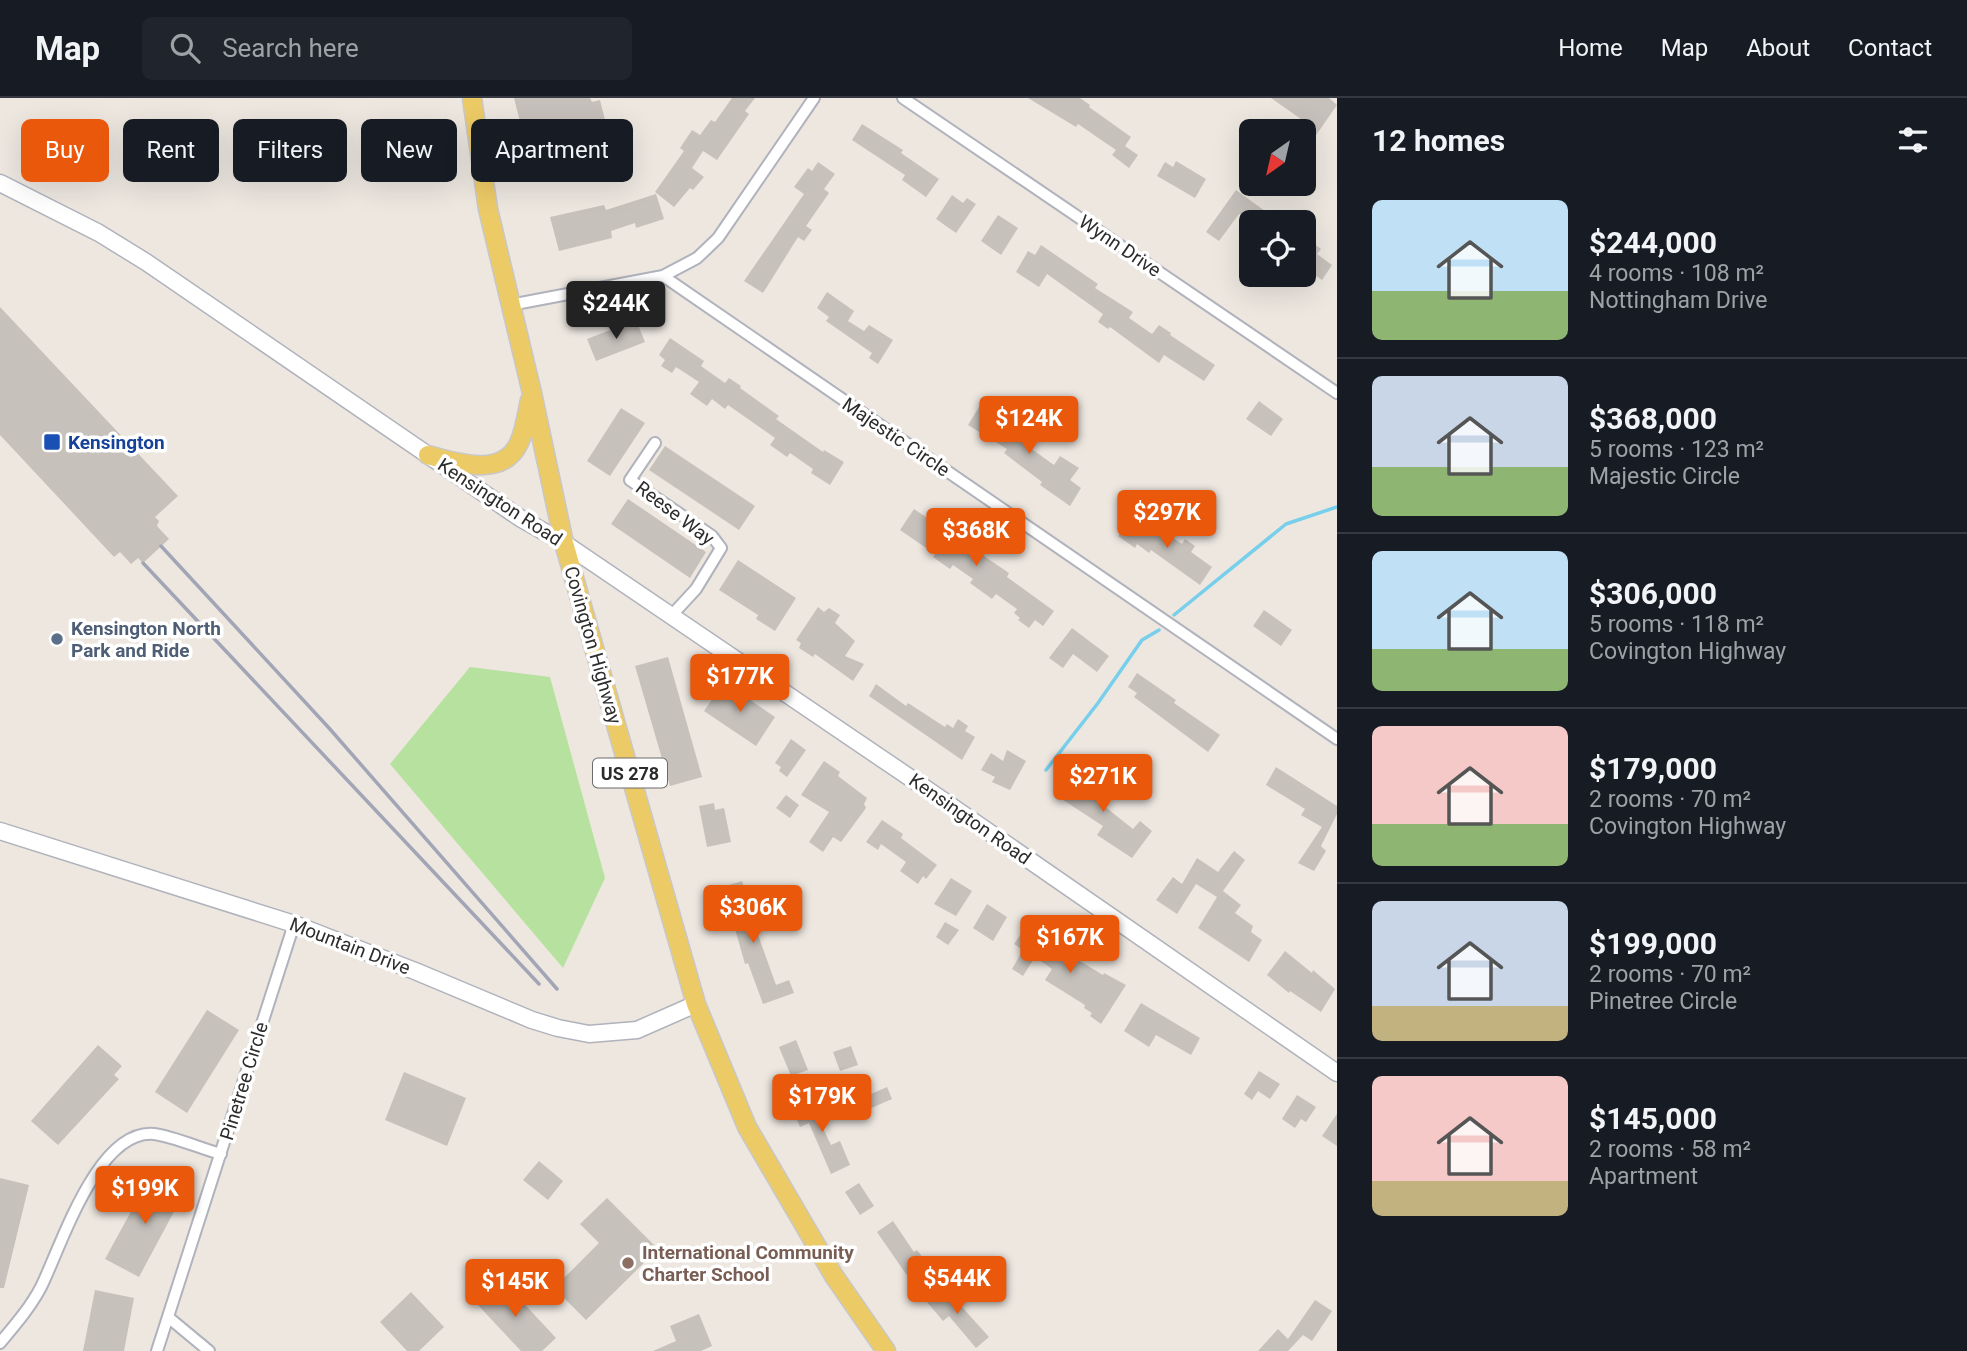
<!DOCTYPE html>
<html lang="en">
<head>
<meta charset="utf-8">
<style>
  :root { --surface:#171b24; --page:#20242c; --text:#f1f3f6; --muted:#9ea1a6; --line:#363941; --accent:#ea580c }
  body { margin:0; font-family:Roboto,sans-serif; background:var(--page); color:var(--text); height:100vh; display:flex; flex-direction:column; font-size:26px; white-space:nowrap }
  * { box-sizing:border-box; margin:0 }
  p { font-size:23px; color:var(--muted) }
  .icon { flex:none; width:38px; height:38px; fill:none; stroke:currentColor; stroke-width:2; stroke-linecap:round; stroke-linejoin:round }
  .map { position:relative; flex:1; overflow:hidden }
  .side { display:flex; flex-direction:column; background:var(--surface); width:630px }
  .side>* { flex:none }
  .top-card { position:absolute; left:21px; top:21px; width:665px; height:63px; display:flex; gap:14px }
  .needle { width:46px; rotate:214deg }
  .buttons { position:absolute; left:1239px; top:21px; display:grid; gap:14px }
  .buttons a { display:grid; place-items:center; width:77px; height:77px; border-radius:10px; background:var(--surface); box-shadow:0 7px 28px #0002; font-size:35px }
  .price { position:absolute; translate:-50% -60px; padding:0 16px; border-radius:7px; background:var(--accent); color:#fff; font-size:23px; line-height:46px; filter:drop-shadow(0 2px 4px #0008) }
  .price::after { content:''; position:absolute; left:50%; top:42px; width:21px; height:16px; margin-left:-10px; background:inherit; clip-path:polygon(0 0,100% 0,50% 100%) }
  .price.active { background:#222; color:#fff }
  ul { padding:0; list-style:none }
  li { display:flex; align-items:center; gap:21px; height:175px; padding:0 35px }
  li+li { border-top:2px solid var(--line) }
  li span { display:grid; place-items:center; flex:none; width:196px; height:140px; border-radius:10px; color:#555 }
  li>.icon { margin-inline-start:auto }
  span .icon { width:84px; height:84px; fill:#fffc; stroke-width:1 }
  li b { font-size:30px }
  h2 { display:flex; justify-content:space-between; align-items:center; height:84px; padding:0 35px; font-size:30px }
  .pill { padding:0 24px; border-radius:10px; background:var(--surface); box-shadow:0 7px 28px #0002; font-size:24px; line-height:63px }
  .pill.active { background:var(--accent); color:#fff }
  header { display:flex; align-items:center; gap:42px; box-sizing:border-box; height:98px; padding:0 35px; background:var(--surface); border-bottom:2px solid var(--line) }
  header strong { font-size:33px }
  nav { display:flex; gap:38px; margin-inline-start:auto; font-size:24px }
  .search { width:490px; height:63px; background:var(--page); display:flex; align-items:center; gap:18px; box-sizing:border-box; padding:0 24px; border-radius:10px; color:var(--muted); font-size:26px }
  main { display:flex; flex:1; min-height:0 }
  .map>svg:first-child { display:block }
</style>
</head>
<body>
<header>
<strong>Map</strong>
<div class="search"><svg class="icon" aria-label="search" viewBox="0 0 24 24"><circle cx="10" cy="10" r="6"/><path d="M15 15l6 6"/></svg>Search here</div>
<nav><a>Home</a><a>Map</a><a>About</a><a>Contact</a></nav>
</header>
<main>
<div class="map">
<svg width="1337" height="1253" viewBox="0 0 1337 1253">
  <rect width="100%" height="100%" fill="#ede7e0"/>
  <path fill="#b7e19e" d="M470 569 550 579 605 780 563 870 390 666Z"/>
  <path fill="#c7d7b7" d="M538 56 544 77 520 84 513 62Z"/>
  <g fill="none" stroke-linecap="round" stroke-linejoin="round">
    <path stroke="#77cfeb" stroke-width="3.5" d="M1174 517 1286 426 1337 409
      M1046 672 1098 605 1142 542 1159 532"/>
  </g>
  <path fill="#c6c1bb" d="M514 0H590L592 4 600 2 606 26 526 47Z
    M732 0H755L745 13 749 16 717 62 703 53 692 70 704 79 693 92 690 90 674 109 655 94 684 53 680 50 692 32 700 37 711 22 715 24Z
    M1028 0H1080L1090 7 1089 9 1131 39 1125 48 1138 57 1129 70 1112 57 1116 52 1078 26 1076 29Z
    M1271 0H1329L1337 7 1312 43 1304 38 1303 33 1308 26Z
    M862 26 903 52 901 55 939 81 926 99 902 82 905 77 852 42Z
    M1176 63 1206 81 1195 100 1157 78 1165 64 1173 69Z
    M818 64 835 76 824 91 829 95 806 128 812 132 804 143 798 139 763 195 744 183 804 96 794 89 808 70 812 73Z
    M1236 92 1265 113 1257 124H1251L1239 116 1219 143 1206 134Z
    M656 96 664 121 636 130 635 125 611 133 612 140 559 153 550 119 604 107 606 112Z
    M952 97 963 105 967 100 976 106 956 135 936 121Z
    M998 117 1018 130 1001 157 981 143Z
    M1304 138 1321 151 1317 156 1332 167 1322 182 1304 169Z
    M1041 147 1098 186 1095 190 1133 214 1129 220 1152 236 1159 227 1171 235 1170 237 1215 267 1204 283 1164 257 1159 265 1110 229 1108 231 1098 224 1103 216 1047 176 1039 189 1016 174 1028 153 1035 157Z
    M827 194 854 213 848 223 864 233 869 227 893 242 878 266 869 260 872 255 826 223 829 219 817 210Z
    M0 209 178 398 155 419 159 423 157 428 169 441 143 465 138 460 131 466 120 454 114 459 0 337Z
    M636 222 645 244 596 263 587 241Z
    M670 240 704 263 701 268 725 285 729 280 741 288 740 290 779 318 776 321 823 354 824 352 844 364 830 387 811 375 813 371 790 355 787 359 770 347 775 340 728 307 725 311 712 301 707 308 690 296 699 284 676 269 672 275 661 268 665 262 659 257Z
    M1259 303 1283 321 1271 338 1246 321Z
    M981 306 1009 324 1005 332 1054 367 1060 358 1079 370 1070 382 1081 390 1070 408 1040 387 1042 384 1004 355 1007 351 968 327Z
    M621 310 645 325 610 378 587 363Z
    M665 348 755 408 739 432 649 372Z
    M628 401 706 454 690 480 611 426Z
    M914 411 1009 475 1007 479 1054 513 1043 528 1035 522 1029 530 1018 522 1020 520 1014 515 1017 511 996 496 992 501 970 485 973 481 953 467 950 471 933 459 935 456 900 432Z
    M1132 419 1169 445 1173 440 1182 446 1185 441 1195 448 1191 454 1212 469 1200 487 1151 452 1149 455 1137 446 1135 450 1118 438Z
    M738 462 796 500 775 533 756 521 758 517 719 492Z
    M818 509 824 514 829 510 840 517 835 525 855 543 845 558 864 566 853 583 815 556 813 559 799 550 801 545 796 542Z
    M1264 512 1292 532 1281 548 1253 528Z
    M1072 530 1109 558 1097 574 1073 556 1063 570 1049 560Z
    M668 559 702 679 670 688 635 568Z
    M1137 575 1176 602 1174 605 1220 637 1208 654 1134 599 1137 595 1128 589Z
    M724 584 775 619 756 648 704 613Z
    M876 586 906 608 908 605 945 629 947 626 953 630 958 621 968 628 965 633 975 639 962 662 869 598Z
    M791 641 806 652 787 679 779 673 781 669 775 665Z
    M1007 652 1026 663 1010 692 992 684 995 679 981 672 991 655 1003 663Z
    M824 663 840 674 838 678 867 700 864 706 866 710 841 744 833 739 823 754 809 744 829 714 801 697Z
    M1276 669 1337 708V716L1321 748 1326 753 1314 773 1298 765 1322 729 1301 717 1305 711 1266 687Z
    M1081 676 1090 684 1096 676 1110 685 1099 704 1133 731 1140 723 1152 733 1132 760 1097 737 1103 728 1054 696 1063 680 1074 687Z
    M786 697 799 707 790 720 776 710Z
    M714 705 715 712 724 710 731 744 707 749 699 708Z
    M882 722 903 736 901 740 937 767 926 781 923 778 918 786 900 773 906 764 881 746 878 752 866 744Z
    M1234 753 1245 762 1223 793 1241 807 1235 815 1253 828 1251 834 1262 842 1249 864 1198 830 1217 799 1196 786 1177 816 1156 802 1173 779 1182 786 1197 760 1218 774Z
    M951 780 972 793 956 818 934 806Z
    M742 783 751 811 749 812 776 887 789 882 794 895 763 906 748 865 745 866 723 789Z
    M987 806 1007 819 993 843 973 830Z
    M945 824 959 832 948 847 936 839Z
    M1025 830 1103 877 1104 875 1126 887 1101 926 1090 918 1092 915 1084 910 1085 907 1045 882 1052 871 1035 859 1023 878 1012 871 1023 852 1014 846Z
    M1285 853 1312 875 1313 872 1335 891 1321 914 1290 893 1289 895 1267 877Z
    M1141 905 1200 940 1191 957 1156 937 1149 949 1124 933Z
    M207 912 239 932 187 1015 155 994Z
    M796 942 808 972 791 978 779 949Z
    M98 947 122 968 114 977 119 981 58 1047 31 1023Z
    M851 948 858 967 840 973 833 954Z
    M1259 973 1280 986 1270 1001 1258 993 1252 1002 1244 996Z
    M404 974 466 1000 447 1048 385 1022Z
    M887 989 892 1001 860 1015 855 1003Z
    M1297 997 1316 1009 1306 1024 1301 1021 1295 1030 1282 1021Z
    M818 999 829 1023 821 1026 831 1047 840 1043 850 1067 831 1076 809 1025 800 1029 794 1015 800 1013 798 1008Z
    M1337 1016V1048L1322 1038Z
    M539 1063 563 1083 548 1102 523 1082Z
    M151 1077 184 1095 139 1179 105 1161Z
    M0 1080 29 1087 4 1190H0Z
    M859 1085 874 1108 860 1117 845 1094Z
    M607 1100 658 1151 586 1222 554 1190 599 1145 580 1126Z
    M893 1123 914 1154 917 1152 934 1174 915 1189 877 1134Z
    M501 1181 556 1240 542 1253H521L476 1205Z
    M944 1189 989 1239 976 1250 949 1218 943 1223 927 1204Z
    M95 1192 134 1200 124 1253H83Z
    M411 1194 444 1229 419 1253H407L380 1224Z
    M1315 1202 1332 1213 1312 1243 1303 1237 1288 1253H1258L1278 1231 1288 1241Z
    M699 1216 712 1248 701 1253H653L676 1243 670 1228Z"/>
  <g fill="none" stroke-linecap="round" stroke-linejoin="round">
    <defs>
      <path id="street" d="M903 0 1337 295
        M663 178 1337 641
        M510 207 663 178 697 160 718 140 814 0
        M655 345 630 382 712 438 721 450 696 491 671 518
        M168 1219 209 1253
        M0 1245C15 1227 30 1210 41 1189 61 1149 97 1031 154 1036 172 1038 202 1051 221 1056
        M157 1253 294 826"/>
      <path id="secondary" d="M0 85 99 135 146 164 520 420 564 445 928 692 1337 975
        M0 733 294 826 415 873 532 922 558 930 589 936 637 932 696 906"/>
      <path id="primary" d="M472 0 488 111 532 295 564 445 696 906 747 1029 834 1178 886 1253
        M428 357C457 365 503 380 519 345 525 332 527 316 530 302"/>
    </defs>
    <use href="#street" stroke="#b0b2bc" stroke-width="14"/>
    <use href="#secondary" stroke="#b0b2bc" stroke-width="19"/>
    <use href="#primary" stroke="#c8c8c8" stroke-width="21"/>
    <use href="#street" stroke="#fff" stroke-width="10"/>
    <use href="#secondary" stroke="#fff" stroke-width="16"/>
    <use href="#primary" stroke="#ecca66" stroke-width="18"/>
    <path stroke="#a2a5b6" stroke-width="3.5" d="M161 448 329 630 557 891
      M143 465 539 886"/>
  </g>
  <rect fill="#1a4fb4" stroke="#fff" stroke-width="2.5" x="43" y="335" width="18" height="18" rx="3.5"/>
  <circle fill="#5c6f8a" stroke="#fff" stroke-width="2.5" cx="57" cy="541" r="7"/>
  <circle fill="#8d6e63" stroke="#fff" stroke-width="2.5" cx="628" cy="1165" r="7"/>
  <g text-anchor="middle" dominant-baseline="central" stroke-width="7" stroke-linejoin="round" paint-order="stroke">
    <rect fill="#fff" stroke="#6b6b6b" stroke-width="2" x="593" y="660.5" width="74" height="29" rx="5"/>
    <g font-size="18" font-weight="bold" fill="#2c2c2c">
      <text x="630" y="675">US 278</text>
    </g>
    <g font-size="19" fill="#2c2c2c" stroke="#fff">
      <text transform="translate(1120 148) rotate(34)">Wynn Drive</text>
      <text transform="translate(896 339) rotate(34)">Majestic Circle</text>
      <text transform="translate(500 404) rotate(33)">Kensington Road</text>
      <text transform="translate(675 415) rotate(37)">Reese Way</text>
      <text transform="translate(593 547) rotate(74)">Covington Highway</text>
      <text transform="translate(970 721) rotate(35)">Kensington Road</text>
      <text transform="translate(350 848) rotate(21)">Mountain Drive</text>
      <text transform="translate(244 983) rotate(-73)">Pinetree Circle</text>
    </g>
    <g font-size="19" font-weight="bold" fill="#164399" stroke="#fff" text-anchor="start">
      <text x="68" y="344">Kensington</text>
    </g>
    <g font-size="19" font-weight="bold" fill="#4e5e75" stroke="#fff" text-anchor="start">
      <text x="71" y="530">Kensington North<tspan x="71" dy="22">Park and Ride</tspan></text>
    </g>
    <g font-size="19" font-weight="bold" fill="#785e54" stroke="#fff" text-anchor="start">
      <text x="642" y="1154">International Community<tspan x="642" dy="22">Charter School</tspan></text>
    </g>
  </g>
</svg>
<div class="buttons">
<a><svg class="needle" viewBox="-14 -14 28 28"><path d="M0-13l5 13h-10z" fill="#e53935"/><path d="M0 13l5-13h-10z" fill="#9ea1a6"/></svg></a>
<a><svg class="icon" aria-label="locate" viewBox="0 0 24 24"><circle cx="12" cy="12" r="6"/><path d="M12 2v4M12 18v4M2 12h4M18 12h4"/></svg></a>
</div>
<b class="price active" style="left:616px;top:243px">$244K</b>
<b class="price" style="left:1029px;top:358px">$124K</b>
<b class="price" style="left:1167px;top:452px">$297K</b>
<b class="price" style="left:976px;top:470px">$368K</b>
<b class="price" style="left:740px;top:616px">$177K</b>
<b class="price" style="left:1103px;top:716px">$271K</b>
<b class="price" style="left:753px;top:847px">$306K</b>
<b class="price" style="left:1070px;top:877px">$167K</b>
<b class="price" style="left:822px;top:1036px">$179K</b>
<b class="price" style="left:145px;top:1128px">$199K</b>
<b class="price" style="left:957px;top:1218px">$544K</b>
<b class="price" style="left:515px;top:1221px">$145K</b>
<div class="top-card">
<a class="pill active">Buy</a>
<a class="pill">Rent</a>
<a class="pill">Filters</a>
<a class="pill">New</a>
<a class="pill">Apartment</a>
</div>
</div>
<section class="side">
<h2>12 homes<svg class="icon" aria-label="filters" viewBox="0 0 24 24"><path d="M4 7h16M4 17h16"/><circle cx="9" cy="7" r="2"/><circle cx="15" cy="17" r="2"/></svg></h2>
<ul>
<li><span style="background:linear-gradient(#bfe0f5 65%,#8fb573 0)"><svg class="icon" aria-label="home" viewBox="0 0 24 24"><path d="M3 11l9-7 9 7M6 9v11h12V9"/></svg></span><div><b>$244,000</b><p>4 rooms · 108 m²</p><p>Nottingham Drive</p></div></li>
<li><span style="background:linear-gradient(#c9d6e8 65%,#8fb573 0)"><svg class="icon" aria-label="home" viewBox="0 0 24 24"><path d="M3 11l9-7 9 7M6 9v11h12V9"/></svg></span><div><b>$368,000</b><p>5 rooms · 123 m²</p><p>Majestic Circle</p></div></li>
<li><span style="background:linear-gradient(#bfe0f5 70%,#8fb573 0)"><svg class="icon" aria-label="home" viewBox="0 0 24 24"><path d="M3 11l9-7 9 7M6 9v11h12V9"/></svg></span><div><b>$306,000</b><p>5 rooms · 118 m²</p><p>Covington Highway</p></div></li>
<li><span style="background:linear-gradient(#f6c9c9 70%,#8fb573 0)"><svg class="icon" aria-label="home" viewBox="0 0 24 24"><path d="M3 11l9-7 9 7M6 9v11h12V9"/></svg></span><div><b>$179,000</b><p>2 rooms · 70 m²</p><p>Covington Highway</p></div></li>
<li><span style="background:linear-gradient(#c9d6e8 75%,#c2b280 0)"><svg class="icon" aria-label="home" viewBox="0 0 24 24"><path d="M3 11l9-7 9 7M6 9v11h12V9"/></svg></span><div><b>$199,000</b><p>2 rooms · 70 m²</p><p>Pinetree Circle</p></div></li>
<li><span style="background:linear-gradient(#f6c9c9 75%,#c2b280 0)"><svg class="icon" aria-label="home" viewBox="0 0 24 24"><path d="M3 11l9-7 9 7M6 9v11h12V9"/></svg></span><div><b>$145,000</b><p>2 rooms · 58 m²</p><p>Apartment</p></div></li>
</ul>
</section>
</main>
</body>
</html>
